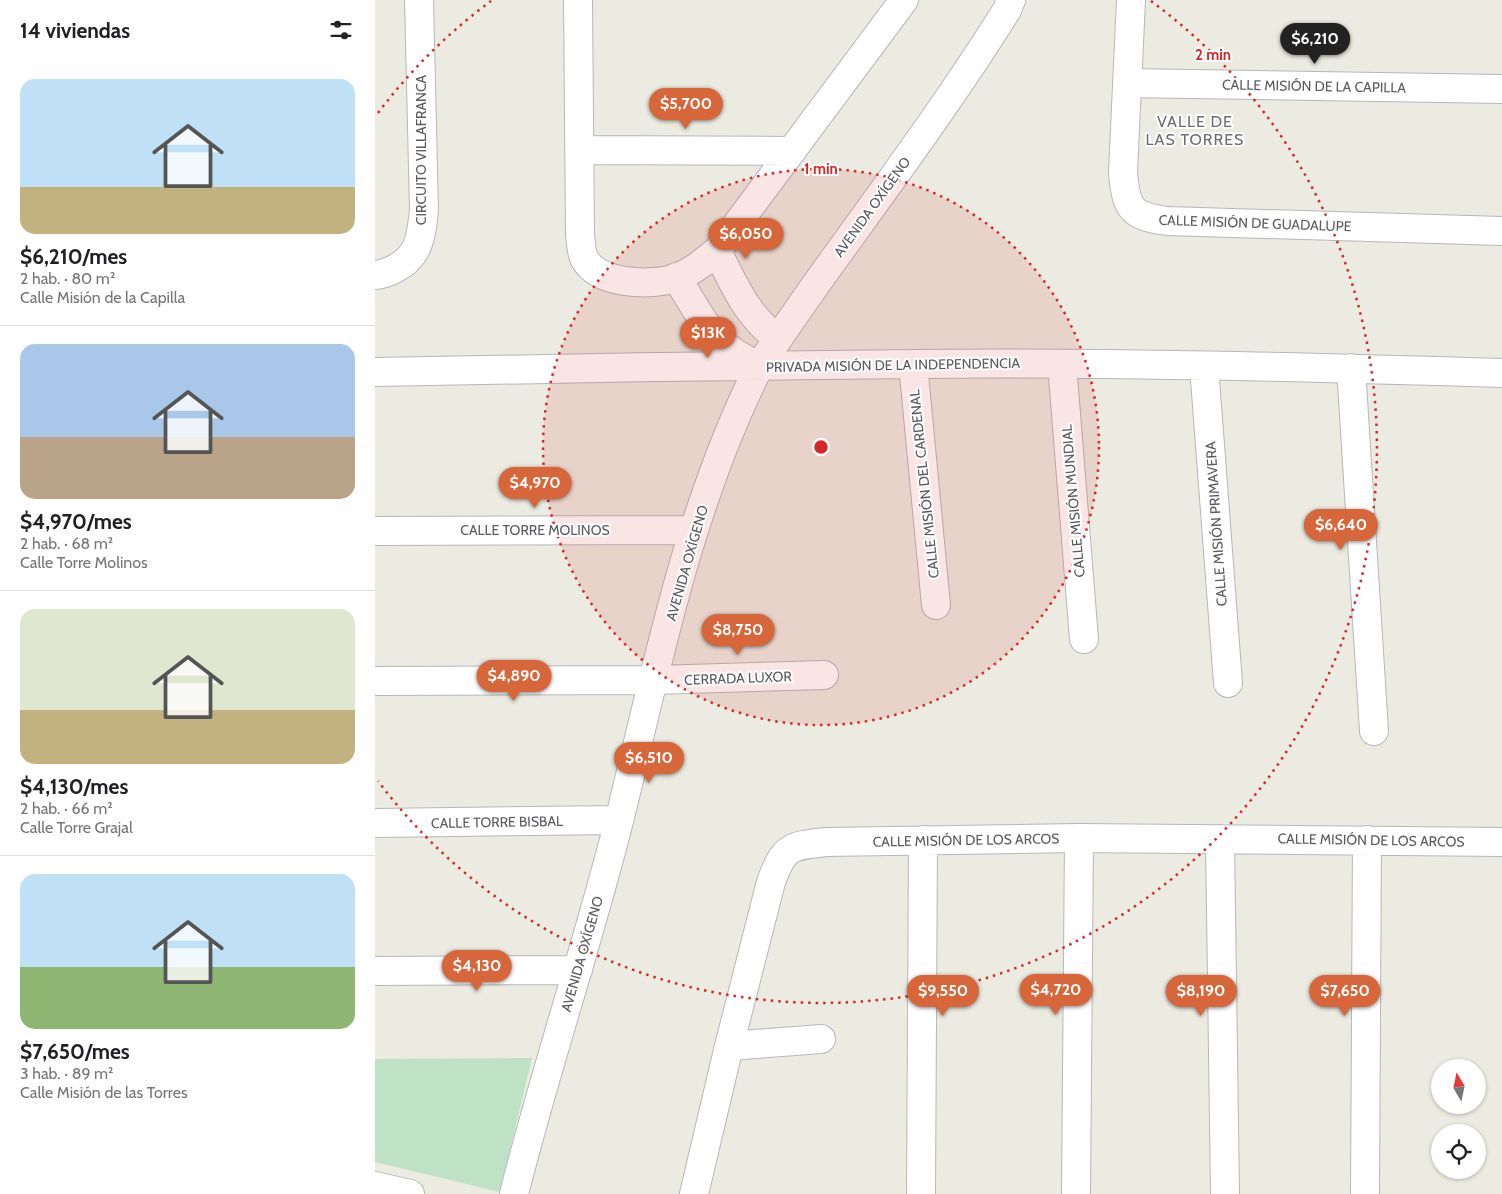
<!DOCTYPE html>
<html lang="es">
<head>
<meta charset="utf-8">
<style>
  :root { --surface:#fff; --page:#f6f6f6; --text:#202124; --muted:#757577; --line:#e0e0e0; --accent:#d7673a }
  body { margin:0; font-family:Cabin,sans-serif; background:var(--page); color:var(--text); height:100vh; display:flex; flex-direction:column; font-size:19px; white-space:nowrap }
  * { box-sizing:border-box; margin:0 }
  p { font-size:16px; color:var(--muted) }
  .icon { flex:none; width:28px; height:28px; fill:none; stroke:currentColor; stroke-width:2; stroke-linecap:round; stroke-linejoin:round }
  .map { position:relative; flex:1; overflow:hidden }
  .panel { display:flex; flex-direction:column; background:var(--surface); width:375px }
  .panel>* { flex:none }
  .needle { width:32px; rotate:351deg }
  .fabs { position:absolute; left:1056px; top:1059px; display:grid; gap:10px }
  .fabs a { display:grid; place-items:center; width:55px; height:55px; border-radius:50%; background:var(--surface); box-shadow:0 1px 4px #0004; font-size:25px }
  .price { position:absolute; translate:-50% -42px; padding:0 11px; border-radius:18px; background:var(--accent); color:#fff; font-size:16px; line-height:32px; filter:drop-shadow(0 1px 2px #0008) }
  .price::after { content:''; position:absolute; left:50%; top:30px; width:15px; height:11px; margin-left:-8px; background:inherit; clip-path:polygon(0 0,100% 0,50% 100%) }
  .price.on { background:#222; color:#fff }
  ul { padding:0; list-style:none }
  li { display:grid; align-content:center; gap:10px; height:265px; padding:0 20px }
  li+li { border-top:1px solid var(--line) }
  li span { display:grid; place-items:center; height:155px; border-radius:15px; color:#555 }
  li>.icon { margin-inline-start:auto }
  span .icon { width:90px; height:90px; fill:#fffc; stroke-width:1 }
  li b { font-size:21px }
  h2 { display:flex; justify-content:space-between; align-items:center; height:60px; padding:0 20px; font-size:21px }
  main { display:flex; flex:1; min-height:0 }
  .map>svg:first-child { display:block }
</style>
</head>
<body>
<main>
<section class="panel">
<h2>14 viviendas<svg class="icon" aria-label="filters" viewBox="0 0 24 24"><path d="M4 7h16M4 17h16"/><circle cx="9" cy="7" r="2"/><circle cx="15" cy="17" r="2"/></svg></h2>
<ul>
<li><span style="background:linear-gradient(#bfe0f5 70%,#c2b280 0)"><svg class="icon" aria-label="home" viewBox="0 0 24 24"><path d="M3 11l9-7 9 7M6 9v11h12V9"/></svg></span><div><b>$6,210/mes</b><p>2 hab. · 80 m²</p><p>Calle Misión de la Capilla</p></div></li>
<li><span style="background:linear-gradient(#a9c7e8 60%,#b9a48a 0)"><svg class="icon" aria-label="home" viewBox="0 0 24 24"><path d="M3 11l9-7 9 7M6 9v11h12V9"/></svg></span><div><b>$4,970/mes</b><p>2 hab. · 68 m²</p><p>Calle Torre Molinos</p></div></li>
<li><span style="background:linear-gradient(#dfe7d0 65%,#c2b280 0)"><svg class="icon" aria-label="home" viewBox="0 0 24 24"><path d="M3 11l9-7 9 7M6 9v11h12V9"/></svg></span><div><b>$4,130/mes</b><p>2 hab. · 66 m²</p><p>Calle Torre Grajal</p></div></li>
<li><span style="background:linear-gradient(#bfe0f5 60%,#8fb573 0)"><svg class="icon" aria-label="home" viewBox="0 0 24 24"><path d="M3 11l9-7 9 7M6 9v11h12V9"/></svg></span><div><b>$7,650/mes</b><p>3 hab. · 89 m²</p><p>Calle Misión de las Torres</p></div></li>
</ul>
</section>
<div class="map">
<svg width="1127" height="1194" viewBox="0 0 1127 1194">
  <rect width="100%" height="100%" fill="#ebebe1"/>
  <path fill="#bfe1c6" d="M157 1058 125 1192 0 1162V1059Z"/>
  <g fill="none" stroke-linecap="round" stroke-linejoin="round">
    <defs>
      <path id="minor" d="M203 0 205 235C206 242 206 251 209 258 223 285 276 286 301 278 317 272 329 262 342 251L529 0
        M756 0 748 172C751 208 755 216 792 221L1127 231
        M752 83 1127 89
        M204 150 417 151
        M342 251C360 286 371 315 403 339
        M0 275C5 275 10 273 15 271 44 259 46 238 49 210L44 0
        M301 277C316 299 328 326 348 344 359 353 371 360 384 366
        M538 364 561 605
        M687 364 709 639
        M829 366 853 683
        M976 368 999 731
        M0 372C179 369 359 365 538 364 734 362 931 367 1127 373
        M0 531 319 530
        M0 681 278 680 449 675
        M0 823 244 820
        M845 839 850 1194
        M0 971 203 970
        M354 1046 446 1039
        M0 1186 35 1194
        M139 1194C171 1067 213 944 245 817 282 667 313 508 383 369 388 359 395 351 401 342 422 311 443 281 465 251 522 172 580 93 632 10L636 0
        M319 1194 354 1046 396 882C409 846 415 846 451 842L704 838 1127 842
        M546 1194 548 840
        M701 1194 704 838
        M990 1194 992 840"/>
    </defs>
    <use href="#minor" stroke="#b6b7bc" stroke-width="30"/>
    <use href="#minor" stroke="#fff" stroke-width="28"/>
  </g>
  <circle cx="446" cy="447" r="278" fill="#d62828" fill-opacity=".12"/>
  <g fill="none" stroke="#d62828" stroke-width="2.5" stroke-dasharray="2.5 5">
    <circle cx="446" cy="447" r="278"/>
    <path d="M3 113A555 555 0 0 1 116 1M776 1A555 555 0 1 1 3 781"/>
  </g>
  <g text-anchor="middle" dominant-baseline="central" stroke-width="4" stroke-linejoin="round" paint-order="stroke">
    <g font-size="14" fill="#595b60" stroke="#fff">
      <text transform="translate(939 86) rotate(1)">CALLE MISIÓN DE LA CAPILLA</text>
      <text transform="translate(46 150) rotate(-90)">CIRCUITO VILLAFRANCA</text>
      <text transform="translate(497 207) rotate(-54)">AVENIDA OXÍGENO</text>
      <text transform="translate(880 223) rotate(2)">CALLE MISIÓN DE GUADALUPE</text>
      <text transform="translate(518 365) rotate(-1)">PRIVADA MISIÓN DE LA INDEPENDENCIA</text>
      <text transform="translate(549 484) rotate(-96)">CALLE MISIÓN DEL CARDENAL</text>
      <text transform="translate(698 501) rotate(-95)">CALLE MISIÓN MUNDIAL</text>
      <text transform="translate(841 524) rotate(-94)">CALLE MISIÓN PRIMAVERA</text>
      <text x="160" y="530">CALLE TORRE MOLINOS</text>
      <text transform="translate(312 563) rotate(-74)">AVENIDA OXÍGENO</text>
      <text transform="translate(363 678) rotate(-2)">CERRADA LUXOR</text>
      <text transform="translate(122 822) rotate(-1)">CALLE TORRE BISBAL</text>
      <text transform="translate(591 840) rotate(-1)">CALLE MISIÓN DE LOS ARCOS</text>
      <text transform="translate(996 840) rotate(1)">CALLE MISIÓN DE LOS ARCOS</text>
      <text transform="translate(207 954) rotate(-74)">AVENIDA OXÍGENO</text>
    </g>
    <g font-size="16" letter-spacing="1" fill="#6b6d72" stroke="#fff">
      <text x="820" y="121">VALLE DE<tspan x="820" dy="18">LAS TORRES</tspan></text>
    </g>
  </g>
  <circle cx="446" cy="447" r="8" fill="#d62828" stroke="#fff" stroke-width="2.5"/>
  <g font-size="15" text-anchor="middle" font-weight="bold" fill="#d62828" stroke="#fff" stroke-width="4" stroke-linejoin="round" paint-order="stroke">
    <text x="838" y="60">2 min</text>
    <text x="446" y="174">1 min</text>
  </g>
</svg>
<div class="fabs">
<a><svg class="needle" viewBox="-14 -14 28 28"><path d="M0-13l5 13h-10z" fill="#e53935"/><path d="M0 13l5-13h-10z" fill="#757577"/></svg></a>
<a><svg class="icon" aria-label="locate" viewBox="0 0 24 24"><circle cx="12" cy="12" r="6"/><path d="M12 2v4M12 18v4M2 12h4M18 12h4"/></svg></a>
</div>
<b class="price on" style="left:940px;top:65px">$6,210</b>
<b class="price" style="left:311px;top:130px">$5,700</b>
<b class="price" style="left:371px;top:260px">$6,050</b>
<b class="price" style="left:333px;top:359px">$13K</b>
<b class="price" style="left:160px;top:509px">$4,970</b>
<b class="price" style="left:966px;top:551px">$6,640</b>
<b class="price" style="left:363px;top:656px">$8,750</b>
<b class="price" style="left:139px;top:702px">$4,890</b>
<b class="price" style="left:274px;top:784px">$6,510</b>
<b class="price" style="left:102px;top:992px">$4,130</b>
<b class="price" style="left:681px;top:1016px">$4,720</b>
<b class="price" style="left:568px;top:1017px">$9,550</b>
<b class="price" style="left:826px;top:1017px">$8,190</b>
<b class="price" style="left:970px;top:1017px">$7,650</b>
</div>
</main>
</body>
</html>
